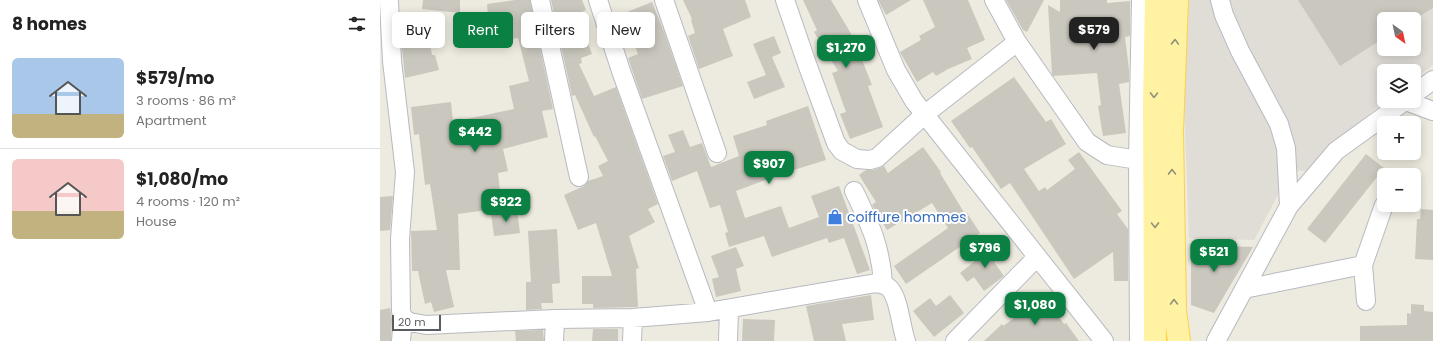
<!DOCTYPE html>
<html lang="en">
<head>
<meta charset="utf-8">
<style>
  :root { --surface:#fff; --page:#f2f2f2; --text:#222; --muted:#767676; --line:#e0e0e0; --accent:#0b8043 }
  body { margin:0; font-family:Poppins,sans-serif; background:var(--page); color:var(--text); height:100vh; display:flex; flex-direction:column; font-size:15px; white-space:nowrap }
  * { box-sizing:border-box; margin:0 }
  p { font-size:13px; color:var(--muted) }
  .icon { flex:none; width:22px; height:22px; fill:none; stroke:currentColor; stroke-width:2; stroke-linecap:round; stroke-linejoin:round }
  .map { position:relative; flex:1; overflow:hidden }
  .side { display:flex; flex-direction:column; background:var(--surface); width:380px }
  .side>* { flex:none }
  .hud { position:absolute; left:12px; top:12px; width:380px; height:36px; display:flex; gap:8px }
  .needle { width:26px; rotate:147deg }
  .buttons { position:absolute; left:997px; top:12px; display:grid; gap:8px }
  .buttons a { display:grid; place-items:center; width:44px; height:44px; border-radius:6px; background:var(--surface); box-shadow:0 2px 10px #0003; font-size:20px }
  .scale { position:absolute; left:12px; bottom:10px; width:49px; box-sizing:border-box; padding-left:4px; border:2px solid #585c62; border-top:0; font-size:11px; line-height:14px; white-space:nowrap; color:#585c62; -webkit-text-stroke:3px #fff; paint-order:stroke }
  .price { position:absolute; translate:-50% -34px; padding:0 9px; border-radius:8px; background:var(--accent); color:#fff; font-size:13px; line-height:26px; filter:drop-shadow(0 1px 2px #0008) }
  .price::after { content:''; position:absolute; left:50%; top:24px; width:12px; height:9px; margin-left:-6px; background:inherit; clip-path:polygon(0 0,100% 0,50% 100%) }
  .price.on { background:#222; color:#fff }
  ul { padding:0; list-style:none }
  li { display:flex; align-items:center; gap:12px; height:100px; padding:0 12px }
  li+li { border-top:1px solid var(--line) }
  li span { display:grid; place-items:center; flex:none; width:112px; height:80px; border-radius:6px; color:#555 }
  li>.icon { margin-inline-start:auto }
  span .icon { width:48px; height:48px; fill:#fffc; stroke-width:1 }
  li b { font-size:17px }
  h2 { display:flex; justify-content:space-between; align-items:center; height:48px; padding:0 12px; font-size:17px }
  .pill { padding:0 14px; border-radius:6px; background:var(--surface); box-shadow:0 2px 10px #0003; font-size:14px; line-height:36px }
  .pill.on { background:var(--accent); color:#fff }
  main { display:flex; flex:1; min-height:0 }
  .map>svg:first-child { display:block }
</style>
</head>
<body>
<main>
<section class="side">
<h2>8 homes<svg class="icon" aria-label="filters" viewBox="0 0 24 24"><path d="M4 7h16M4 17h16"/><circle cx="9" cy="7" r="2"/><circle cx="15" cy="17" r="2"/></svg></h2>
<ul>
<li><span style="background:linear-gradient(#a9c7e8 70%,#c2b280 0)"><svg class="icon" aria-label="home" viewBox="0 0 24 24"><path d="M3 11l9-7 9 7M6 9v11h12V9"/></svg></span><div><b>$579/mo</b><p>3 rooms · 86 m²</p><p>Apartment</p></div></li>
<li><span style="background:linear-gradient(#f6c9c9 65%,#c2b280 0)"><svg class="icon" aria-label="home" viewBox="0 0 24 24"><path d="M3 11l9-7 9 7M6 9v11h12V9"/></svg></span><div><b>$1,080/mo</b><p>4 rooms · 120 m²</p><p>House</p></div></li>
</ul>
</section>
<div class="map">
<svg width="1053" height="341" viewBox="0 0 1053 341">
  <rect width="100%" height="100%" fill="#edeadf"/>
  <path fill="#e0ddd7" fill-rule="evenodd" d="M809 0H1053V65L1034 79V71H1004V101L926 171 900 170 899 193 874 240 809 238 803 74ZM1004 19H1034V49H1004Z"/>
  <path fill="#cac7be" d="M43 0H80V13L42 9Z
    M135 0H150L173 109 162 111 168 137 123 149 128 171 118 173 122 208 78 214 80 270H66L74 307 54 312 51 302 45 304 38 271H32L31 231 57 230 50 184 45 185 39 134 34 135 31 107 71 102 73 122 134 109 129 86 149 81 138 38 112 42 109 20 120 17 108 16 107 4Z
    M171 0H202L206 10 198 14 212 54 201 58 202 63 199 64 214 96 236 87 278 204 268 209 275 222 249 236 259 268 256 269 258 307 213 308V304H202V276H232L216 223 198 230 184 195 204 186 208 181 223 176 218 166 228 161 215 136 214 137 195 95 192 96Z
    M303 0H365L371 17 343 29 353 56 319 69 308 36 315 33 311 20 312 19Z
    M423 0H451L476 42H475L492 85 488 86 503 127 470 139 460 114 466 112 452 73 458 71 434 32 437 30Z
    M498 0H531L506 15Z
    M543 0H588L605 40 587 48 592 59 568 69 556 76 553 72 537 82 520 52 541 40 539 36 555 27Z
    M626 0H664L647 32 643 30Z
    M680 0H727V3L750 1V36L745 37 749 70V82L739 84 746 133 723 136 718 106 721 105 717 73 673 76 672 74 668 5 680 12Z
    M918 0H1053V8L1035 19H1004V38L960 66Z
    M272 2 285 34 303 86 262 99 248 58 258 54 242 14Z
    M48 33 52 55H55L59 70 25 78 21 39Z
    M394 36 401 53 392 57 405 87 374 99 367 82 386 75 373 44Z
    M634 77 666 122 671 119 686 144 644 169 659 191 665 187 667 190 695 169 688 160 699 152 742 211 737 214 748 229V281H734L733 252 694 279 630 183 621 189 592 147 590 148 571 121Z
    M428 106 446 160 404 173 356 191 365 218 401 206 409 228 439 217 431 196 459 186 490 270 477 274 464 238 449 243 447 238 392 257 384 236 349 247 345 233 348 232 340 205 330 208 317 171 292 181 283 156 295 152 288 135 303 130 310 147 322 143 331 167 359 156 353 136 387 125 386 121Z
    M543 147 561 172 560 173 585 214 587 213 600 233 526 284 514 266 568 228 552 203 507 230 492 205 496 202 479 175 486 170H493L504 166 508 173Z
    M986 154 1004 168 945 243 927 229Z
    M13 196 10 230 0 231V197Z
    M1041 209 1053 210V260L1035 259 1037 219H1040Z
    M137 210 140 233 114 236 111 213Z
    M177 229 180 283 172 284 173 303H161L162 309 146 310V282H151L148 231Z
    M615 245 623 256 614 262 624 276 604 291 594 277 587 282 580 273Z
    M811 245 873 247 834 313 811 305Z
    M356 247 364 266 356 269 361 291 336 297 332 279 339 277 331 256Z
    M491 295 494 320 462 324 466 341H434L426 306Z
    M570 295 584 313 554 337 533 311 550 298 556 306Z
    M664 297 684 324 686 323 699 341H604L622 324 623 326Z
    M1031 304 1044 305V311L1053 312V341H980V326L1027 325V313L1031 314Z
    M10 308 12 319 11 341H0V310Z
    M363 319 395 320 394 341H362Z
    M213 329H238V341H212Z
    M163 330 164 341H136L135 331Z"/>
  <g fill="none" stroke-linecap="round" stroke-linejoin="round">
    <defs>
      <path id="minor" d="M160 0 199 177
        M218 0 241 71 328 312
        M284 0 337 153
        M405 0 427 64 456 143 462 151 477 159 490 160 497 158 544 115 637 42
        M487 0 516 70 534 101 724 341
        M614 0 637 42 707 142 727 155 758 160
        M840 0 844 15 860 51 899 124 906 148 909 206
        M9 2 12 61 25 172 20 239 21 311 23 318 30 322 46 325 175 319
        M1034 94 1053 80
        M1026 101 1053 111
        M474 191C490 224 501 247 503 284
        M864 289 983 265
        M986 301 983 265 1004 205
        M21 341 23 318
        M174 341 175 319 253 318 328 312 496 283C501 284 505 285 508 287 519 295 521 328 526 341
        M252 341 253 318
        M348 341 349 309
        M575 341 657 257
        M759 341 758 160 761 0
        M836 341 909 206 956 151 1025 101"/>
      <path id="major" d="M797 0 792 131 795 311 799 341
        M775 341 774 102 776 0"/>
    </defs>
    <use href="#minor" stroke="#b7bac0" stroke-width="20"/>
    <use href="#major" stroke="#ffcf46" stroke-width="24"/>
    <use href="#minor" stroke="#fff" stroke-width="18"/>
    <use href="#major" stroke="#fff2a2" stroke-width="22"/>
  </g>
  <defs><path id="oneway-chevron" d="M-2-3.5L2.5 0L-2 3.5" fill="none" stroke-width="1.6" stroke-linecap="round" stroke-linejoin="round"/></defs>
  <g stroke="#929078">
    <use href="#oneway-chevron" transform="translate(795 42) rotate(-88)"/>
    <use href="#oneway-chevron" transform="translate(774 95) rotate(91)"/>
    <use href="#oneway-chevron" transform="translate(792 172) rotate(-91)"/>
    <use href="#oneway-chevron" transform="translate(775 225) rotate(89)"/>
    <use href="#oneway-chevron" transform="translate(794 302) rotate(-91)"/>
  </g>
  <defs>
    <symbol id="shop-bare" viewBox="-9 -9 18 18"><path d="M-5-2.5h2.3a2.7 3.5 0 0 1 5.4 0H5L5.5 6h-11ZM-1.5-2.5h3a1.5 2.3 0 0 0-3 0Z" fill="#3f7fe0" stroke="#fff" stroke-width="2.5" paint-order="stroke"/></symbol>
  </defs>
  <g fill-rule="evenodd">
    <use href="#shop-bare" x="444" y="206" width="22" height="22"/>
  </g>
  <g text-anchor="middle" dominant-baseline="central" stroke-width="4" stroke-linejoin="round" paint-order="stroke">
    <g font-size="14" fill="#366cbe" stroke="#fff" text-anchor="start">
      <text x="467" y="217">coiffure hommes</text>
    </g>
  </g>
</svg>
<div class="buttons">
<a><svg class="needle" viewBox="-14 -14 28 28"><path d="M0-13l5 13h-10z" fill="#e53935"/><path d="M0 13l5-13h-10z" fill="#767676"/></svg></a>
<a><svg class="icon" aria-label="layers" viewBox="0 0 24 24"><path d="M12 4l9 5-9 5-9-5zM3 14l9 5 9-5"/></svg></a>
<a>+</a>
<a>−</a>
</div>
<div class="scale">20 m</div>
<b class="price on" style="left:714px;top:51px">$579</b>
<b class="price" style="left:466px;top:69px">$1,270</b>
<b class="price" style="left:95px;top:153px">$442</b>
<b class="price" style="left:389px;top:185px">$907</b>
<b class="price" style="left:126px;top:223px">$922</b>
<b class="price" style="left:605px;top:269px">$796</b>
<b class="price" style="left:834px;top:273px">$521</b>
<b class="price" style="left:655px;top:326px">$1,080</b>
<div class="hud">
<a class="pill">Buy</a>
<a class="pill on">Rent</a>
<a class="pill">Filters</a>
<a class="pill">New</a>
</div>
</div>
</main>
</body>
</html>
